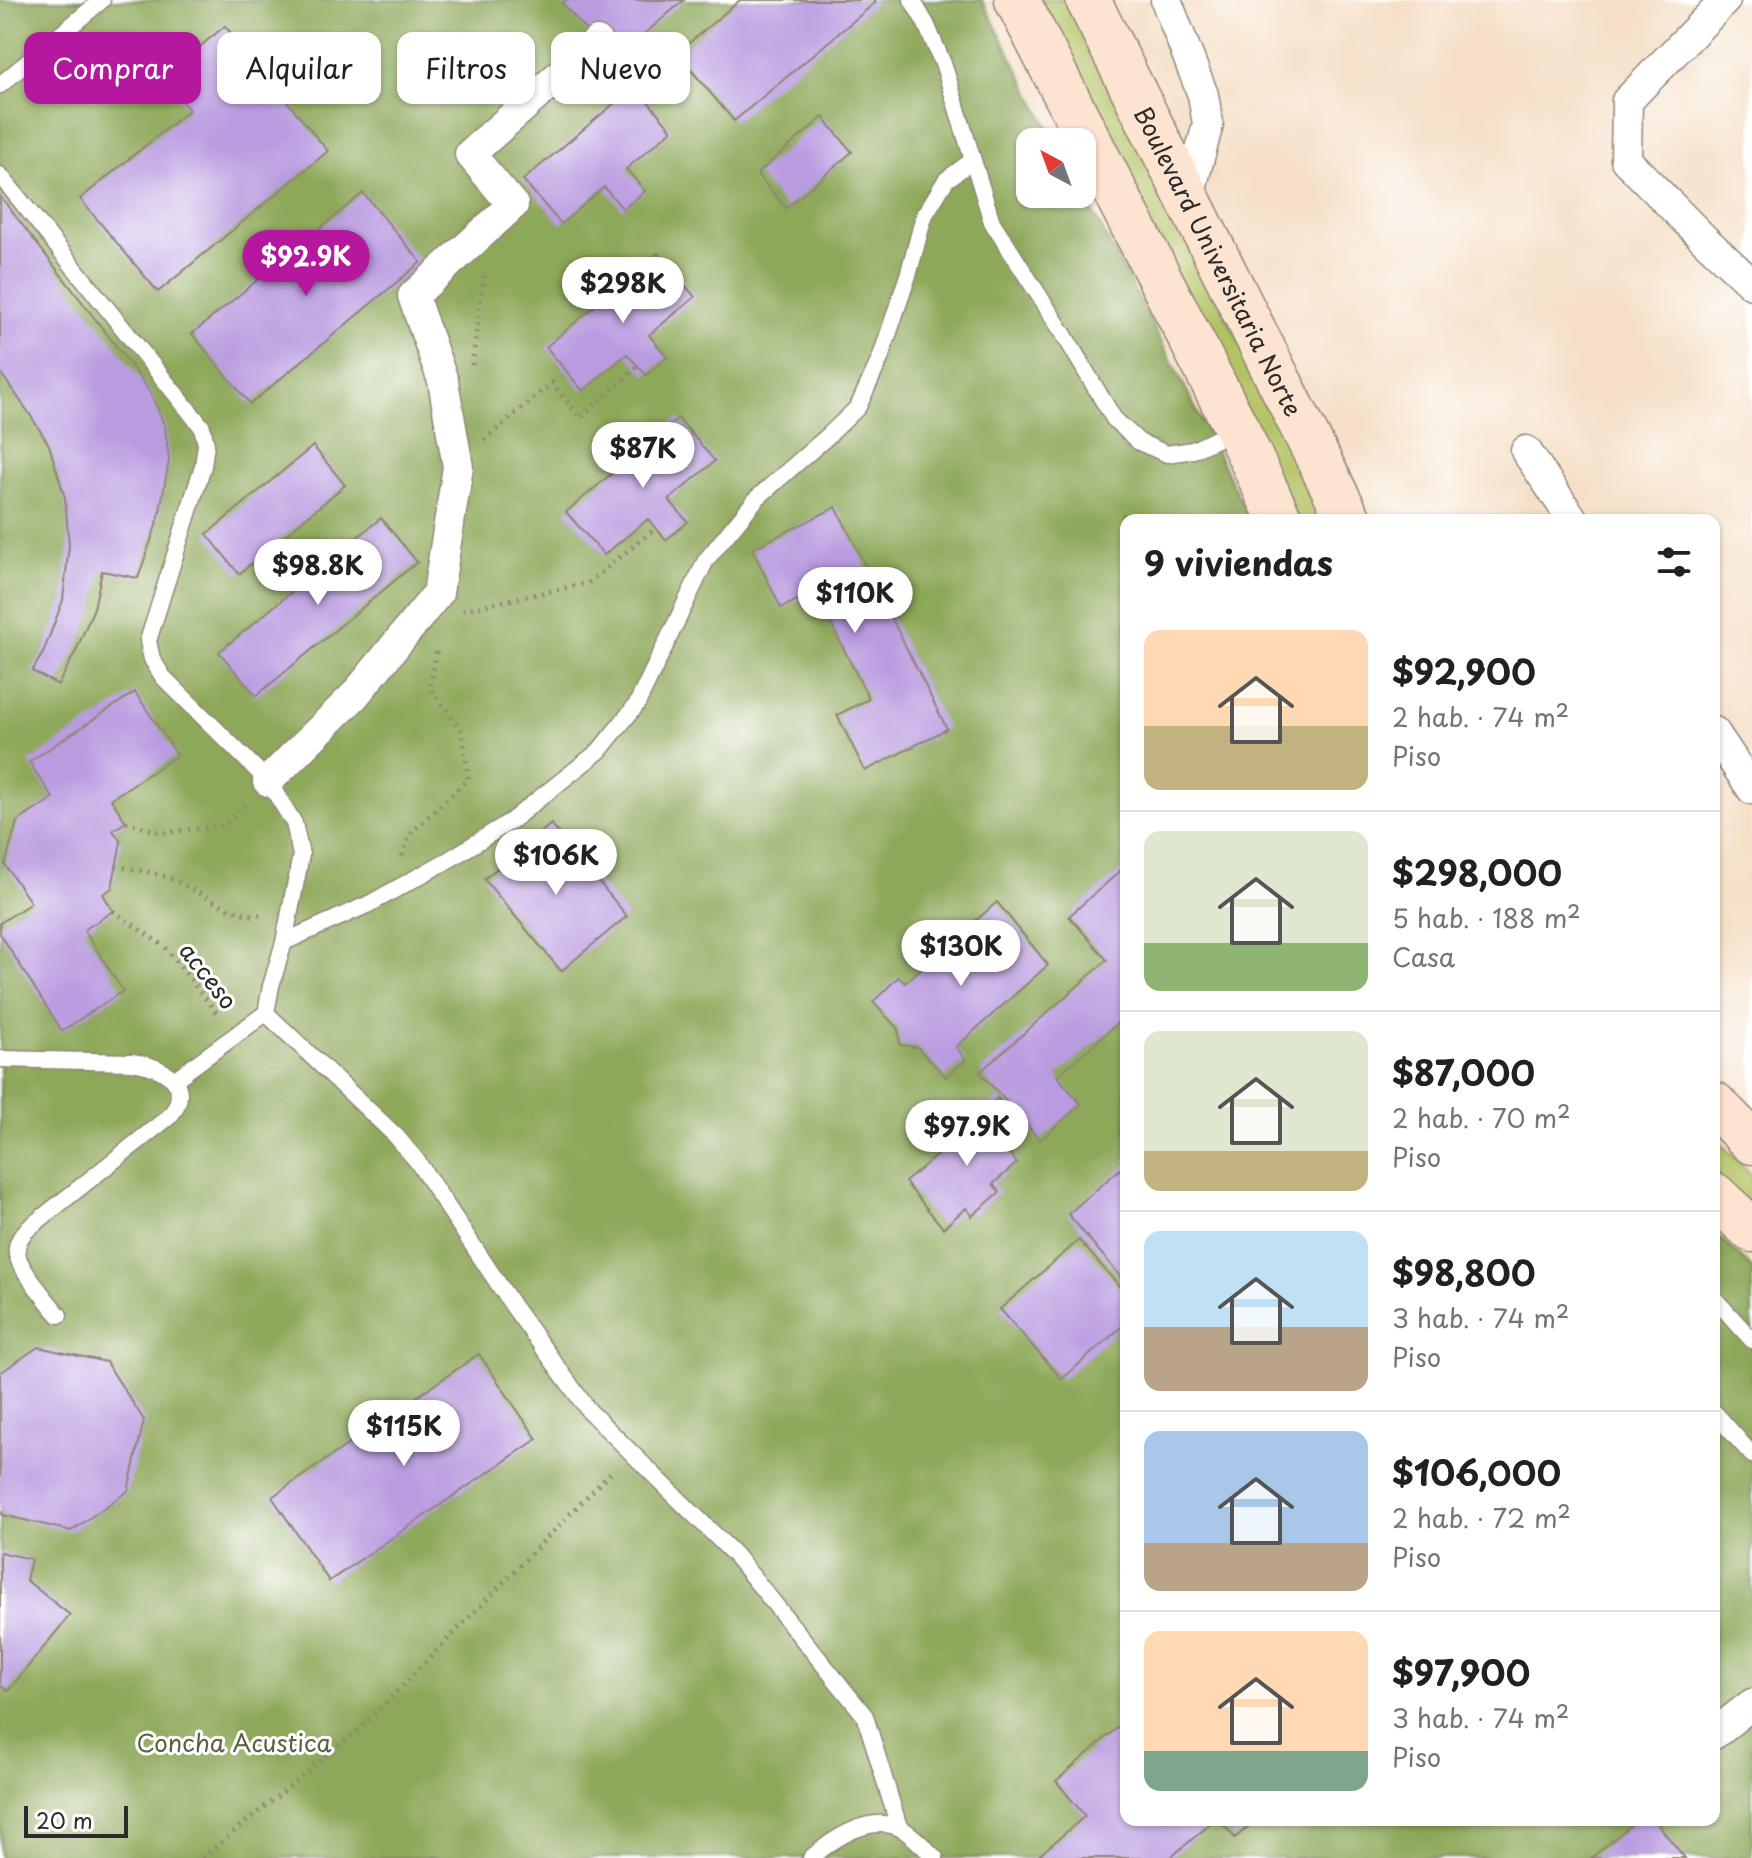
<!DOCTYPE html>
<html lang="es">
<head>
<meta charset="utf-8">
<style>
  :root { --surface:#fff; --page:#f6f6f6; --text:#202124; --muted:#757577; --line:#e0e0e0; --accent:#b5179e }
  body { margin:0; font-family:"Playpen Sans",sans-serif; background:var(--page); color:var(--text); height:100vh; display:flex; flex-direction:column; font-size:30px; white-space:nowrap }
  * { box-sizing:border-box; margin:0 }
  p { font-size:26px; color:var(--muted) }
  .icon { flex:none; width:44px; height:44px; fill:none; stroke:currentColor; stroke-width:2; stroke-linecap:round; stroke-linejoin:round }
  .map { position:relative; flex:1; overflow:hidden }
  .panel { position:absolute; left:1120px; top:514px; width:600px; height:1312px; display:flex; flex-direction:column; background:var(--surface); border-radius:16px; box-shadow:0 2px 6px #0004 }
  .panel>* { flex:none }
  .hud { position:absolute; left:24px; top:32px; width:760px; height:72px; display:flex; gap:16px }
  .needle { width:52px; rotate:319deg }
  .controls { position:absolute; left:1016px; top:128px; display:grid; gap:16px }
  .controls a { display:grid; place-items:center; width:80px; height:80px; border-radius:16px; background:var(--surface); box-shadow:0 2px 6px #0004; font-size:40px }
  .scale { position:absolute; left:24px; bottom:20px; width:104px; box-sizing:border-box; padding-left:8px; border:4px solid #2b2b2b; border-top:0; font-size:22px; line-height:28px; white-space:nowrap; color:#2b2b2b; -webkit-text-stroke:6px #fff; paint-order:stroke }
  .price { position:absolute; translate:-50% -68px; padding:0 18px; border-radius:28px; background:#fff; color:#222; font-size:26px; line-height:52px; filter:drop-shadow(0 2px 4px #0008) }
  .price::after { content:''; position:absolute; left:50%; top:48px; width:24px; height:18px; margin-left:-12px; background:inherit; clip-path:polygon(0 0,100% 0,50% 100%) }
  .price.current { background:var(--accent); color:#fff }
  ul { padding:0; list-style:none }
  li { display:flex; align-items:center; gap:24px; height:200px; padding:0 24px }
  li+li { border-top:2px solid var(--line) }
  li span { display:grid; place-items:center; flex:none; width:224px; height:160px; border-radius:16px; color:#555 }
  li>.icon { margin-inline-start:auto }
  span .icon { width:96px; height:96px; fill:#fffc; stroke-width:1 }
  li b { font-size:34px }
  h2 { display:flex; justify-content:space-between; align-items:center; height:96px; padding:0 24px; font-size:34px }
  .chip { padding:0 28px; border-radius:16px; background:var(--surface); box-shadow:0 2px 6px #0004; font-size:28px; line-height:72px }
  .chip.current { background:var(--accent); color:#fff }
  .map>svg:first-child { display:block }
</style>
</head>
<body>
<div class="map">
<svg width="1752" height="1858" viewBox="0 0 1752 1858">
  <rect width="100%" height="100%" fill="#fff"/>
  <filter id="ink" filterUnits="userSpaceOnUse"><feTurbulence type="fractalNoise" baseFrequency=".0125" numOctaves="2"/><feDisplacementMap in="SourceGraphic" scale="16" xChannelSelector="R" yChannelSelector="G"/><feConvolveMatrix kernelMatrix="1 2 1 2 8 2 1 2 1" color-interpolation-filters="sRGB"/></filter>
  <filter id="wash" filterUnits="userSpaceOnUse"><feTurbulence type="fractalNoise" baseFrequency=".006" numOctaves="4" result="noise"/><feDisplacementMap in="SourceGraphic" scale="32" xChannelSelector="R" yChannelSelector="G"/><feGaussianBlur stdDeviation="1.8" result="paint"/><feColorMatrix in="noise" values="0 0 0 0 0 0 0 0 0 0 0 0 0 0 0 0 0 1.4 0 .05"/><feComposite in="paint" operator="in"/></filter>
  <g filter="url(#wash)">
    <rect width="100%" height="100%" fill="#f5dfc6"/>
    <path fill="#b3c264" stroke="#6f7648" stroke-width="2" d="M1036 0H1068L1328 520H1298Z
      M1714 1137 1752 1175V1211L1714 1175Z"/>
    <path fill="#8ea85a" stroke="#5c6a42" stroke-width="2" d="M0 0H982L1056 142H1030V194H1082V191L1185 387 1250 520H1126V1820H1714V1232L1752 1268V1858H0Z"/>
    <g id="blocks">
      <path fill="#b99be0" d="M565 0H684L613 61 562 3Z
        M740 0H874L876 2 734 121 677 53Z
        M225 26 328 151 158 292 80 199 189 110 163 77Z
        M635 86 672 130 626 169 645 191 623 209 604 187 561 224 523 180Z
        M823 117 852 152 786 208 757 174Z
        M363 193 421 262 250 404 192 334Z
        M0 196 120 351 151 393 165 427 169 460 159 517 138 578 102 571 94 608 76 651 58 685 32 671 43 653 63 600 69 545 65 498 49 445 29 413 0 372Z
        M658 253 695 297 649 335 667 357 646 375 627 354 583 391 546 347Z
        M678 418 715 461 669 500 688 522 666 540 648 519 604 555 566 512Z
        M313 446 345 485 239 574 207 534Z
        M836 507 947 729 865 771 837 715 869 699 815 592 781 608 752 549Z
        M381 518 417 562 256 696 219 652Z
        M135 692 177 755 111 799 126 822 113 830 121 842 112 888 103 894 113 911 84 930 123 991 62 1031 0 934V923L31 903 5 865 17 822 53 798 29 762Z
        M551 824 627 916 561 971 484 879Z
        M1126 866V1016L1057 1076 1081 1104 1040 1140 980 1072 1107 960 1069 916Z
        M997 902 1048 965 956 1047 966 1060 946 1077 917 1047 900 1045 898 1029 873 1002 898 977 905 983Z
        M998 1098 1018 1123 998 1139 1017 1163 993 1184 1000 1192 972 1216 966 1208 943 1228 905 1182 971 1126 970 1121Z
        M1126 1164V1283L1068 1214Z
        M1079 1240 1126 1294V1323L1062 1379 1000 1309Z
        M38 1347 106 1362 144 1420 128 1491 71 1531 3 1515 0 1510V1373Z
        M479 1354 537 1439 329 1581 272 1497Z
        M0 1552 31 1559 26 1580 70 1615 8 1691 0 1685Z
        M1126 1720V1820H1215L1170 1858H1036L1085 1816 1056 1781Z
        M1219 1820H1256L1235 1838Z
        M1637 1820H1654L1685 1858H1591Z"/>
    </g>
  </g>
  <g filter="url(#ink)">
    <use href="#blocks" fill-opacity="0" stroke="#908578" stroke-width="2"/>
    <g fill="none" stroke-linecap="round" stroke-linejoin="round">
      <defs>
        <path id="lane" d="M912 0 926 24 944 66 992 222 1063 333 1114 419 1139 442 1167 454 1193 450 1235 430
          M0 85 102 0
          M0 175 202 427 206 444 203 466 148 641 152 659 163 677 268 781 294 823 301 855 284 942 271 986 266 1013 174 1080
          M284 942 369 904 450 859 511 821 599 751 637 704 706 560 757 498 829 435 858 407 880 359 909 272 924 216 946 180 973 160
          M266 1013 396 1136 417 1161 513 1306 589 1411 735 1555 865 1716 899 1827
          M0 1059 132 1062C161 1066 196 1083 170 1116L30 1227C6 1248 19 1263 34 1284 42 1294 50 1305 59 1315
          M1714 1298 1752 1340
          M1714 1412 1752 1455
          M811 1858C834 1838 871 1813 902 1829 914 1836 925 1848 935 1858"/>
        <path id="street" d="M1166 0 1203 95 1208 124 1188 199
          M1725 0 1627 101 1626 160 1705 240 1752 284
          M1526 451 1573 520
          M1714 732 1752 789
          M268 781 355 695 438 593 458 467 443 381 413 296 513 205 470 154 597 42
          M1714 1734 1752 1704"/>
        <g id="secondary">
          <path d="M1017 0 1237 429 1280 520"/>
          <path id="s1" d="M1088 0 1349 520"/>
          <path d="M1714 1104 1752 1142"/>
          <path d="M1714 1195 1752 1230"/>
        </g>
      </defs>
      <use href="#lane" stroke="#908578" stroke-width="19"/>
      <use href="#street" stroke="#908578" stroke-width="33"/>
      <use href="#secondary" stroke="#908578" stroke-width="47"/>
      <path stroke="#908578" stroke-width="5" stroke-dasharray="2 6" stroke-linecap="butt" d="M472 365 484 275
        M484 440 552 383 580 418 638 366
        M463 610 588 583 656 528
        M126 822 162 833 224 826 248 801
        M402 856 412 832 468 779 462 731 430 688 437 648
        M116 866C133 870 151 871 166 877 192 886 238 922 265 914
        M113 911 165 947 219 1016
        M202 1858 362 1727 614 1469"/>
      <use href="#lane" stroke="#fff" stroke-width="16"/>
      <use href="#street" stroke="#fff" stroke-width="30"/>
      <use href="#secondary" stroke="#fde4d1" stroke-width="44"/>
    </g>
  </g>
  <g text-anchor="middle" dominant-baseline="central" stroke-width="6" stroke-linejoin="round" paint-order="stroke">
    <g font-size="24" fill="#2b2b2b" stroke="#fff">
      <text stroke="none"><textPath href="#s1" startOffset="292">Boulevard Universitaria Norte</textPath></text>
      <text transform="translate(209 975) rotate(52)">acceso</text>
    </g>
    <g font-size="24" fill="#5b603f" stroke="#fff">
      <text x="234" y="1742">Concha Acustica</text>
    </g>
  </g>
</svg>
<div class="controls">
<a><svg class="needle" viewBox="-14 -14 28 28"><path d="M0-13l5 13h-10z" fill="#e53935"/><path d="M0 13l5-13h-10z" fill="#757577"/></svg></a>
</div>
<div class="scale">20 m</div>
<b class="price current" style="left:306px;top:298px">$92.9K</b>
<b class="price" style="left:623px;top:325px">$298K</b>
<b class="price" style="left:643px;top:490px">$87K</b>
<b class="price" style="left:318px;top:607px">$98.8K</b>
<b class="price" style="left:855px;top:635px">$110K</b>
<b class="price" style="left:556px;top:897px">$106K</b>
<b class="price" style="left:961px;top:988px">$130K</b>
<b class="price" style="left:967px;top:1168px">$97.9K</b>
<b class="price" style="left:404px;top:1468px">$115K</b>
<div class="hud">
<a class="chip current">Comprar</a>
<a class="chip">Alquilar</a>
<a class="chip">Filtros</a>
<a class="chip">Nuevo</a>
</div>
<section class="panel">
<h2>9 viviendas<svg class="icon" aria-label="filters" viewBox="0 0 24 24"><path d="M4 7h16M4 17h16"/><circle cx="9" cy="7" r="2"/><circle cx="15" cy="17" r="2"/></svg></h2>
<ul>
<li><span style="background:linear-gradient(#ffd9b3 60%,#c2b280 0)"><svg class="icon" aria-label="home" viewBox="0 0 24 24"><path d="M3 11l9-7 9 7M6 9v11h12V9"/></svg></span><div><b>$92,900</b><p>2 hab. · 74 m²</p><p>Piso</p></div></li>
<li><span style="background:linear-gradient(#dfe7d0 70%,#8fb573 0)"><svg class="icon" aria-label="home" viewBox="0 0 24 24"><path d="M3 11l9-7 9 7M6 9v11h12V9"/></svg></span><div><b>$298,000</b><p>5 hab. · 188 m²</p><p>Casa</p></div></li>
<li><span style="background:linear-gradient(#dfe7d0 75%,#c2b280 0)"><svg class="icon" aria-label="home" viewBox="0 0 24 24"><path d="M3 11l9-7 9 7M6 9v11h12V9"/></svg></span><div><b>$87,000</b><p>2 hab. · 70 m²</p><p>Piso</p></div></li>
<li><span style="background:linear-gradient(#bfe0f5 60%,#b9a48a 0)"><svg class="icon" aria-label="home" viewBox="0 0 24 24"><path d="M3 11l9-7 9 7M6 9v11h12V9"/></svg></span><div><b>$98,800</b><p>3 hab. · 74 m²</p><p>Piso</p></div></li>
<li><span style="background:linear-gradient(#a9c7e8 70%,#b9a48a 0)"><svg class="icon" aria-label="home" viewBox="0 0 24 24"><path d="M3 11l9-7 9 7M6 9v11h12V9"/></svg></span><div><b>$106,000</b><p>2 hab. · 72 m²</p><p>Piso</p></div></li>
<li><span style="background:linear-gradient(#ffd9b3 75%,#7fa58c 0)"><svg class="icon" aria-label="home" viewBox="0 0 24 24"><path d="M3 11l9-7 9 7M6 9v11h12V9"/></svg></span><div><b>$97,900</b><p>3 hab. · 74 m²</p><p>Piso</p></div></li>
</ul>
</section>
</div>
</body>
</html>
